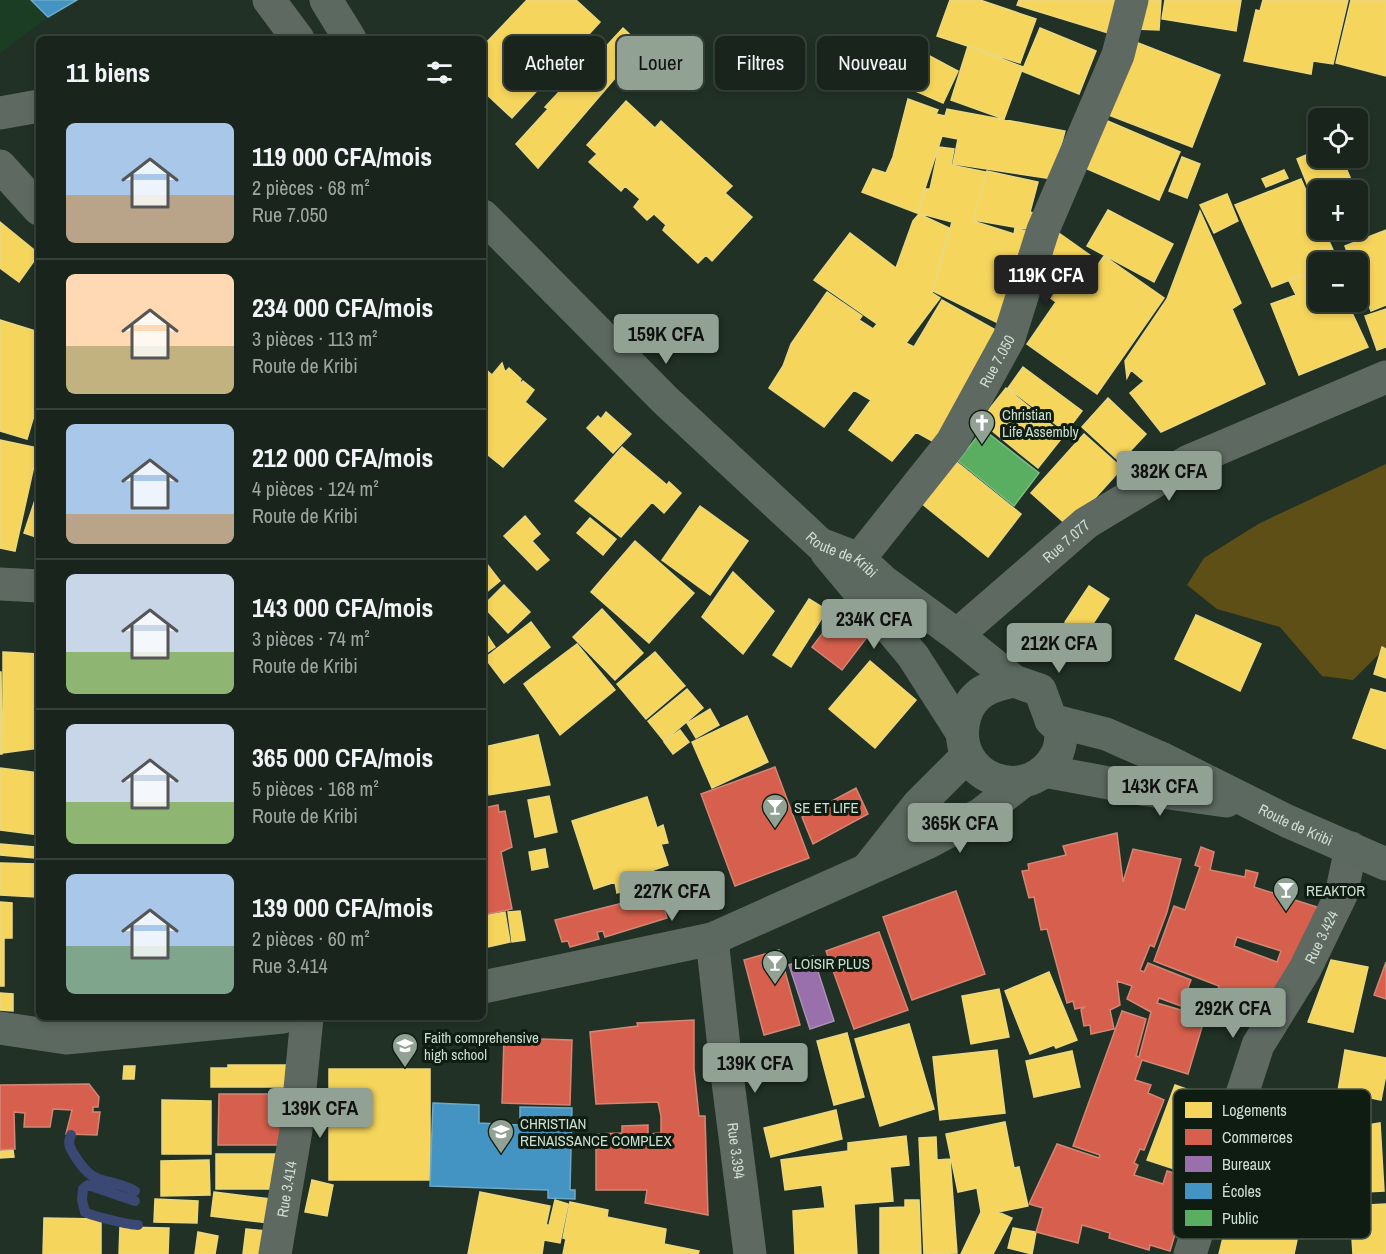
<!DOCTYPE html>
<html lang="fr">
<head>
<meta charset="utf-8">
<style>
  :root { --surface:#19251c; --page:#263129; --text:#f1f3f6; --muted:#9fa5a3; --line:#37423b; --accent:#91a294 }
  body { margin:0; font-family:"Archivo Narrow",sans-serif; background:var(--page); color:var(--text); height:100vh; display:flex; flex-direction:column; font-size:22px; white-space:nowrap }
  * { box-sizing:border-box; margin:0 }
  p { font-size:20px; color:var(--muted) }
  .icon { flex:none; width:33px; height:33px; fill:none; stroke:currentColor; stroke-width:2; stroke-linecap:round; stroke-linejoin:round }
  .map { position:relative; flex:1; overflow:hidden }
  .panel { position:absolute; left:36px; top:36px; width:450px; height:984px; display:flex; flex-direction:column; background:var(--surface); border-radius:9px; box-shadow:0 3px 9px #0003,0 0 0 2px var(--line) }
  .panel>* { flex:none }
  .top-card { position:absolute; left:504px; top:36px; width:570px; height:54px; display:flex; gap:12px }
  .buttons { position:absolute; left:1308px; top:108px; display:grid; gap:12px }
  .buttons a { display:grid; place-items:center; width:60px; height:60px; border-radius:9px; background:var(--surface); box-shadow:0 3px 9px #0003,0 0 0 2px var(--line); font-size:30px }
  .price { position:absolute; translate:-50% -51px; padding:0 14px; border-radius:6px; background:var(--accent); color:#111; font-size:20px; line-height:39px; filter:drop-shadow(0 2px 3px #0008) }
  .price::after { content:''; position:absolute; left:50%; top:36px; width:18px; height:14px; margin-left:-9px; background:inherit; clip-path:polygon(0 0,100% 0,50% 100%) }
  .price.active { background:#222; color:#fff }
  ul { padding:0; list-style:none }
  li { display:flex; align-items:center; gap:18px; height:150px; padding:0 30px }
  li+li { border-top:2px solid var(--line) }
  li span { display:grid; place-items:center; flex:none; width:168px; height:120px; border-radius:9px; color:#555 }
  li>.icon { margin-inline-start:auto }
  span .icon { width:72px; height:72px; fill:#fffc; stroke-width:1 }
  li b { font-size:26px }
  h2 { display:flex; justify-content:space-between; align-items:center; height:72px; padding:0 30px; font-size:26px }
  .tag { padding:0 21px; border-radius:9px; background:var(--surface); box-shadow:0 3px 9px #0003,0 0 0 2px var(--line); font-size:21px; line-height:54px }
  .tag.active { background:var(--accent); color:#111 }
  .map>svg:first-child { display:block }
</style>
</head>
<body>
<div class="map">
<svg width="1386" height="1254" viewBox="0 0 1386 1254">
  <rect width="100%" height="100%" fill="#213126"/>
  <path fill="#1b3d24" d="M0 0H71L0 53Z"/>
  <path fill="#5e4f16" d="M1386 464V647L1353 680 1322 676 1280 627 1217 609 1187 585 1204 558 1231 541 1260 523Z"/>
  <path fill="#f6d55c" stroke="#ead87f" stroke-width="1.5" d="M527 0H576L600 22 512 118 483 91V46Z
    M950 0H980L1036 19 1020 63 937 36Z
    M1019 0H1125L1115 35 1017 5Z
    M1137 0H1161L1159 30 1136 29Z
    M1165 0H1241L1236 31 1162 19Z
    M1263 0H1348L1333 64 1313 61 1311 74 1244 61 1256 10 1260 11Z
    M1351 0H1386V76L1336 63Z
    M623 28 665 68 652 83 628 63 538 168 516 144 548 109 545 107 571 79 574 81Z
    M1040 28 1096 51 1079 94 1022 71Z
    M1128 39 1220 75 1192 147 1101 112Z
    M968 46 1023 67 1004 119 951 100Z
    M924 53 958 71 943 103 906 87Z
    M908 99 938 110 936 114 945 116 947 109 1065 131 1052 179 953 164 958 139 942 136 917 213 862 192 873 169 886 173 893 157Z
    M626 101 655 128 661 121 732 186 725 193 752 217 712 261 706 255 698 263 663 230 666 225 654 214 647 220 634 207 640 199 625 186 621 191 589 162 597 154 587 145Z
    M1103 119 1180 152 1159 200 1083 167Z
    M939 147 954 149 951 165 986 172 973 221 1014 234 1015 228 1033 233 998 323 933 291 952 222 918 213 926 189H930Z
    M1318 150V158H1342L1351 180 1339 186 1341 190H1318V211L1297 159Z
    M1182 157 1200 164 1187 198 1169 191Z
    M1284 170 1288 178 1266 187 1262 179Z
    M987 171 1038 182 1030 212 1037 214 1032 230 973 220Z
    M1301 179 1318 218V230H1324L1338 261 1318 262V269L1272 287 1235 205Z
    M1227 194 1238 221 1214 233 1200 205Z
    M1108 210 1173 244 1154 282 1087 246Z
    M1200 211 1241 303 1232 309 1265 384 1161 432 1130 393 1144 381 1131 370 1127 378 1125 361 1167 299Z
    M919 214 949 228 932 293 940 298 906 343 914 347 942 300 1001 333 934 442 916 432 892 461 849 430 871 400 854 390 824 427 769 388 783 366 791 344 827 292 862 316 859 320 873 329 877 324 814 280 850 233 896 268 913 221Z
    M0 222 39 254 19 282 0 268Z
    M1386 230V305L1371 311 1358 278V262H1351L1345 246Z
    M1056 231 1094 258 1089 265 1095 269 1104 256 1164 298 1097 394 1027 344 1056 302 1037 289Z
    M1318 269V302H1347L1368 347 1299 375 1271 304 1296 295 1289 281Z
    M1386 309V347L1377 350 1365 316Z
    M0 320 39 332V399L27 439 0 431Z
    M502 363 505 372 509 368 521 379 519 385 523 381 534 390 525 402 546 419 503 467 483 451V367L492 375Z
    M1023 367 1082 411 1066 432 1008 388Z
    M1006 388 1064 435 1038 468 980 421Z
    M1108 398 1146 434 1120 462 1082 427Z
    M606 412 631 434 613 453 587 428 598 416 601 419Z
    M1084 434 1122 468 1069 527 1031 493Z
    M0 440 38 448 15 551 0 548Z
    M622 447 667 485 669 482 681 493 664 513 652 502 621 537 575 501Z
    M954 460 1021 514 988 557 921 503Z
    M39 488V538L24 533Z
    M700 506 748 541 710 595 662 560Z
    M525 516 540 534 532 541 549 560 537 570 504 536Z
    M590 518 616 539 603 555 577 533Z
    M635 541 694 593 649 643 591 592Z
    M483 559 500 581 483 595Z
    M733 572 774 611 743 654 702 617Z
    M504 585 530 612 508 633 483 606Z
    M1089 586 1109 599 1085 636 1065 622Z
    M809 599 827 610 791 667 773 655Z
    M602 609 643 653 615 680 573 637Z
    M1196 615 1261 644 1240 691 1175 659Z
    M531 622 550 647 504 683 485 658Z
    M483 629 495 647 483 655Z
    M577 644 615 690 560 735 524 684Z
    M1382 647 1386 649V678L1374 674Z
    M3 652 39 654V748L3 753Z
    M655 652 685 686 646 719 617 684Z
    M870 661 916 700 875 748 829 709Z
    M0 672H1L2 754H0Z
    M687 689 703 708 664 741 648 721Z
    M1371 689 1386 693V749L1353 738Z
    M710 709 719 725 696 738 687 723Z
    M747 716 768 762 712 788 692 742Z
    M680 730 689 742 673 754 664 742Z
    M538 735 550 785 489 795 484 747Z
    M0 768 39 773V835L0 830Z
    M549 796 557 832 535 837 528 800Z
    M647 797 657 828 663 825 668 843 661 844 668 865 648 872 651 882 617 893 615 882 594 889 572 821Z
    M0 844 35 847 34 858 0 855Z
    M545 849 548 867 532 870 529 852Z
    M0 863 37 864 36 897 0 895Z
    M0 902 12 903V938H4V986H0Z
    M520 911 525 940 512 942 508 912Z
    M505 912 510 942 483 948V916Z
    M1331 960 1368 967 1353 1032 1308 1022Z
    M1049 972 1077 1040 1056 1048 1054 1045 1030 1054 1005 991Z
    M999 989 1009 1037 971 1044 962 996Z
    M0 993 13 994V1011L0 1010Z
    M909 1024 934 1109 880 1126 855 1039Z
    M847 1033 864 1097 834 1105 817 1041Z
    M997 1050 1005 1113 940 1120 933 1057Z
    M1345 1050 1386 1058V1074L1381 1100 1338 1091Z
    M1072 1051 1080 1087 1034 1097 1026 1061Z
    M228 1065H295V1087H211V1068H228Z
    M124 1066H135L134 1079H123Z
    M329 1069H430V1180H329Z
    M1175 1085 1225 1103 1199 1177 1147 1160Z
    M162 1100 211 1101V1154H162Z
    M836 1110 842 1139 771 1157 764 1128Z
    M1323 1115 1294 1254H1219L1252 1120Z
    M1005 1122 1014 1168 1019 1167 1028 1206 998 1212 1012 1218 993 1254H961L981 1212 977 1188 958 1192 946 1134Z
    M1380 1123 1384 1191 1324 1194 1339 1130Z
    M906 1136 909 1165 890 1167 893 1201 854 1204 857 1254H795L793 1211 825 1208 822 1185 785 1190 781 1160 848 1151V1143Z
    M936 1137 937 1160 950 1159 957 1253 924 1254 919 1138Z
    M13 1150 14 1157 0 1158V1151Z
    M216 1154H283V1189H216Z
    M209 1160 210 1195 161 1196V1161Z
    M312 1180 333 1185 327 1216 305 1212Z
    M214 1192 271 1199 269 1223 211 1216Z
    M480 1192 550 1206 546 1225H549L555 1200 568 1204 560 1243 544 1240 542 1254H468Z
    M155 1199 198 1201 197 1223 154 1222Z
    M905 1200H919L921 1254H880V1208L905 1207Z
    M570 1202 608 1210 607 1217 666 1229 664 1244 699 1251 698 1254H563L566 1239 563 1238Z
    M1386 1204V1254H1353L1350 1206Z
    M44 1218 101 1219V1254H43Z
    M120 1227 169 1228 168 1254H119Z
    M1013 1228 1036 1232 1032 1254 1008 1248Z
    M246 1229 267 1231 265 1254H243Z
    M198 1232 218 1236 215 1254H195Z"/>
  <path fill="#d6604d" stroke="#d38674" stroke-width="1.5" fill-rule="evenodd" d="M838 613 868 636 842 670 812 647Z
    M775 767 809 858 735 886 701 794Z
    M856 788 868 814 813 844 802 817Z
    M498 805 499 812 505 811 512 847 501 852 512 909 483 915V808Z
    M1117 833 1123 882 1133 849 1181 859 1167 912 1154 947 1150 945 1140 970 1144 972 1148 963 1191 980 1181 1006 1159 998 1157 1003 1205 1017 1188 1074 1142 1060 1135 1080 1151 1085 1148 1093 1164 1100 1144 1150 1140 1149 1134 1163 1138 1165 1134 1175 1163 1184 1167 1171 1200 1180 1196 1196 1187 1194 1170 1251 1150 1245 1149 1250 1109 1238 1110 1233 1082 1225 1078 1243 1036 1232 1043 1208 1029 1204 1057 1144 1099 1158 1100 1155 1073 1146 1122 1011 1146 1019 1136 1056 1139 1057 1151 1012 1127 999 1132 986 1117 981 1120 1005 1110 1010 1114 1029 1091 1034 1090 1025 1084 1026 1081 1010 1084 1007 1075 1009 1073 1001 1067 1003 1047 929 1041 930 1034 897 1029 898 1022 871 1029 870 1028 864 1066 855 1063 846Z
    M1201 847 1214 852 1210 870 1245 877 1246 870 1258 873 1254 887 1317 907 1306 955 1254 1028 1241 1023 1244 1012 1215 1000 1219 986 1154 961 1174 906 1185 910 1200 867 1195 865ZM1237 937 1281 951 1277 962 1234 946Z
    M956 891 985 974 912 1000 883 917Z
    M659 894 667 918 605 937 603 931 597 932 599 939 570 947 568 941 562 942 555 920Z
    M879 932 908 1010 854 1029 826 951Z
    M779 950 800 1025 764 1035 744 960Z
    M1386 962V999L1374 995Z
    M694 1020V1069L699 1116H705L708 1215 645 1203 647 1190H596V1134L622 1133V1126L648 1125V1134L661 1133V1116L658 1102 596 1104 590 1032 638 1026 637 1023Z
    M504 1038 572 1040 570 1105 502 1103Z
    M89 1084 99 1097 98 1107H93V1112H100L97 1135 66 1134 72 1110 53 1109 50 1127H24L25 1113 14 1112 15 1149 0 1150V1085Z
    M219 1094H295L280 1145H218Z"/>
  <path fill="#9970ab" stroke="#a991b6" stroke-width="1.5" d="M813 956 834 1021 810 1029 789 965Z"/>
  <path fill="#4393c3" stroke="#6caac7" stroke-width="1.5" d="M31 0H77L48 17Z
    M433 1103 479 1105V1123L520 1125V1107L572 1108 570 1190H575V1199L548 1198V1190L430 1186Z"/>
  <path fill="#5aae61" stroke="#7cbd82" stroke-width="1.5" d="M983 429 1039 473 1014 506 958 461Z"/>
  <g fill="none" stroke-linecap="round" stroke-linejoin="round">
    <path stroke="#3a4873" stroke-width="10" d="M71 1135C67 1144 70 1148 75 1156 95 1189 108 1176 135 1191
      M135 1201 88 1185 83 1189 82 1200 85 1212C92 1216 130 1225 138 1225"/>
    <g stroke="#5e6962" stroke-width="33">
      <path d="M269 0 298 39"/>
      <path d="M0 113 39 106"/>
      <path d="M0 166 39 209"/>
      <path id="s1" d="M859 559 952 442 1009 338 1043 230 1118 55 1132 0"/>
      <path d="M0 584 39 586"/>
      <path id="s2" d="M957 635 1086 523 1187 462 1386 377"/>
      <path id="s3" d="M712 939 727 1074 750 1254"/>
      <path id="s4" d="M275 1254 296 1130 307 1017"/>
      <path id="s5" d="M1190 1254 1258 1045 1305 969 1341 895 1351 848"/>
    </g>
    <g stroke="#5c6960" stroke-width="33">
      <path d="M326 0 350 39"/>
      <path id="s6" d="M483 216 665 400 820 544 859 559 883 581 957 635 1014 681 1040 690 1051 720 1062 731C1061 738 1060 748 1057 754 1030 808 947 779 965 716 973 691 991 686 1014 681"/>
      <path d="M827 553 913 656 961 731"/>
      <path id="s7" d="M1051 720 1106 734 1161 758 1287 821 1386 864"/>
      <path d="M1044 771 1147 790 1226 801"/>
      <path d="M869 867 918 805 967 756"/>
      <path d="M483 987 712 939 927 843 981 814 1022 782"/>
      <path d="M0 1028 66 1038 283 1017"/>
    </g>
  </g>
  <defs>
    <symbol id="church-pin" viewBox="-11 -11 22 30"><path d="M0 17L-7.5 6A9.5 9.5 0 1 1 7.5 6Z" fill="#91a294" stroke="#0f1c12"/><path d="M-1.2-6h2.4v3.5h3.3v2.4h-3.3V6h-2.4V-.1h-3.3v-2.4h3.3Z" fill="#fff"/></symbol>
    <symbol id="bar-pin" viewBox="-11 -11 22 30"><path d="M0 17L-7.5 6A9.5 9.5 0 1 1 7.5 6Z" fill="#91a294" stroke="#0f1c12"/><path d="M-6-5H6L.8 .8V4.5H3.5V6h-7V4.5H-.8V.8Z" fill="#fff"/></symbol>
    <symbol id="school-pin" viewBox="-11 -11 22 30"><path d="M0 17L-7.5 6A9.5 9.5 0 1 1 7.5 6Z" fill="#91a294" stroke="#0f1c12"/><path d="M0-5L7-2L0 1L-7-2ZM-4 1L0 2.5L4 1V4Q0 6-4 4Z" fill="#fff"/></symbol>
  </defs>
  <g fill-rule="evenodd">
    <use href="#church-pin" x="967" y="408" width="30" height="40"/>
    <use href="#bar-pin" x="760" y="792" width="30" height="40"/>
    <use href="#bar-pin" x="1271" y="875" width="30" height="40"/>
    <use href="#bar-pin" x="760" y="948" width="30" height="40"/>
    <use href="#school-pin" x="390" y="1031" width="30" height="40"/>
    <use href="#school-pin" x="486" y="1117" width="30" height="40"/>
  </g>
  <g text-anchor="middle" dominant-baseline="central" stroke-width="6" stroke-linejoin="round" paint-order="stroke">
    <g font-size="15" fill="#cddfd0" stroke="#0f1c12">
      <text stroke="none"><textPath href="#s1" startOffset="242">Rue 7.050</textPath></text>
      <text stroke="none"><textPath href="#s2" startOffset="144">Rue 7.077</textPath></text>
      <text stroke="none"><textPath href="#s6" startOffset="495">Route de Kribi</textPath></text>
      <text stroke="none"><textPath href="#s7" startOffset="267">Route de Kribi</textPath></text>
      <text stroke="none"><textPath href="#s5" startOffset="345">Rue 3.424</textPath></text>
      <text stroke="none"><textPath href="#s3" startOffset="213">Rue 3.394</textPath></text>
      <text stroke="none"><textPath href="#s4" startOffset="66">Rue 3.414</textPath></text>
    </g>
    <g font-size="15" fill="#cddfd0" stroke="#0f1c12" text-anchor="start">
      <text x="1002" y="414">Christian<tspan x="1002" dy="17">Life Assembly</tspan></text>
      <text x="794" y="807">SE ET LIFE</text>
      <text x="1306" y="890">REAKTOR</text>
      <text x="794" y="963">LOISIR PLUS</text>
      <text x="424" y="1037">Faith comprehensive<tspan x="424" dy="17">high school</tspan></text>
      <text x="520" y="1123">CHRISTIAN<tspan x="520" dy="17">RENAISSANCE COMPLEX</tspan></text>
    </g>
  </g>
  <rect x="1173" y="1089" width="198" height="150" rx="9" fill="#0f1c12" stroke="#48564b" stroke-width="1.5"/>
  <rect x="1185" y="1102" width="27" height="16" fill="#f6d55c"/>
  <rect x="1185" y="1129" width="27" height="16" fill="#d6604d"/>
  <rect x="1185" y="1156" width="27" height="16" fill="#9970ab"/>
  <rect x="1185" y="1183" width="27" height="16" fill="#4393c3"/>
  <rect x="1185" y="1210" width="27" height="16" fill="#5aae61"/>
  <g font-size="16" fill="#cddfd0">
    <text x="1222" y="1116">Logements</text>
    <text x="1222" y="1143">Commerces</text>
    <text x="1222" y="1170">Bureaux</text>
    <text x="1222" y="1197">Écoles</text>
    <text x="1222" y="1224">Public</text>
  </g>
</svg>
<div class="buttons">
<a><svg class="icon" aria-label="locate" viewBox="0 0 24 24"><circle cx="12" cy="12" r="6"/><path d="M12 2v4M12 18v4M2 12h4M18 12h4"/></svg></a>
<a>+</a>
<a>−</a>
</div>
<b class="price active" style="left:1046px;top:306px">119K CFA</b>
<b class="price" style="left:666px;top:365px">159K CFA</b>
<b class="price" style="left:1169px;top:502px">382K CFA</b>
<b class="price" style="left:874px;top:650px">234K CFA</b>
<b class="price" style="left:1059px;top:674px">212K CFA</b>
<b class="price" style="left:1160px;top:817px">143K CFA</b>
<b class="price" style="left:960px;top:854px">365K CFA</b>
<b class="price" style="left:672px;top:922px">227K CFA</b>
<b class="price" style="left:1233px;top:1039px">292K CFA</b>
<b class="price" style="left:755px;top:1094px">139K CFA</b>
<b class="price" style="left:320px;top:1139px">139K CFA</b>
<div class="top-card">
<a class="tag">Acheter</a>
<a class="tag active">Louer</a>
<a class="tag">Filtres</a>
<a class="tag">Nouveau</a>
</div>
<section class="panel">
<h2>11 biens<svg class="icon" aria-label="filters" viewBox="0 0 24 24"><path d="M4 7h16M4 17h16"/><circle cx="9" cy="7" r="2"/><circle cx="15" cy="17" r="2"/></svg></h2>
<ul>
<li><span style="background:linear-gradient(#a9c7e8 60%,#b9a48a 0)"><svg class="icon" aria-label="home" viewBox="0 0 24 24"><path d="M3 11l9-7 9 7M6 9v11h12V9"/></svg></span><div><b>119 000 CFA/mois</b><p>2 pièces · 68 m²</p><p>Rue 7.050</p></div></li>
<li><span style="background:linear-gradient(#ffd9b3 60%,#c2b280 0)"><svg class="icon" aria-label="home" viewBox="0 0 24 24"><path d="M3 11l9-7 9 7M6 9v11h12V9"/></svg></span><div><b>234 000 CFA/mois</b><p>3 pièces · 113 m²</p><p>Route de Kribi</p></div></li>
<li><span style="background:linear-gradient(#a9c7e8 75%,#b9a48a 0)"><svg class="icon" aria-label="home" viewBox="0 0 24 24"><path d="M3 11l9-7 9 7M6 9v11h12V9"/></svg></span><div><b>212 000 CFA/mois</b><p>4 pièces · 124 m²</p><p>Route de Kribi</p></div></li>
<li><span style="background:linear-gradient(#c9d6e8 65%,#8fb573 0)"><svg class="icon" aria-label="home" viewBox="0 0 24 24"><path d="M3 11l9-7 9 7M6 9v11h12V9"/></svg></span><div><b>143 000 CFA/mois</b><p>3 pièces · 74 m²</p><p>Route de Kribi</p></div></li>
<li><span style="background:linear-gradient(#c9d6e8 65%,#8fb573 0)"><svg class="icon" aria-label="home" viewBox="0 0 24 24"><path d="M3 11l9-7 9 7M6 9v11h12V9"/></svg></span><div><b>365 000 CFA/mois</b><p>5 pièces · 168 m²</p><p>Route de Kribi</p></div></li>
<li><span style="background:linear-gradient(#a9c7e8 60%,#7fa58c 0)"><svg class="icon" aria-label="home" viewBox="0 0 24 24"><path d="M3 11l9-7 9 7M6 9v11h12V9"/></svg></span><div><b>139 000 CFA/mois</b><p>2 pièces · 60 m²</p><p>Rue 3.414</p></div></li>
</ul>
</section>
</div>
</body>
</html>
